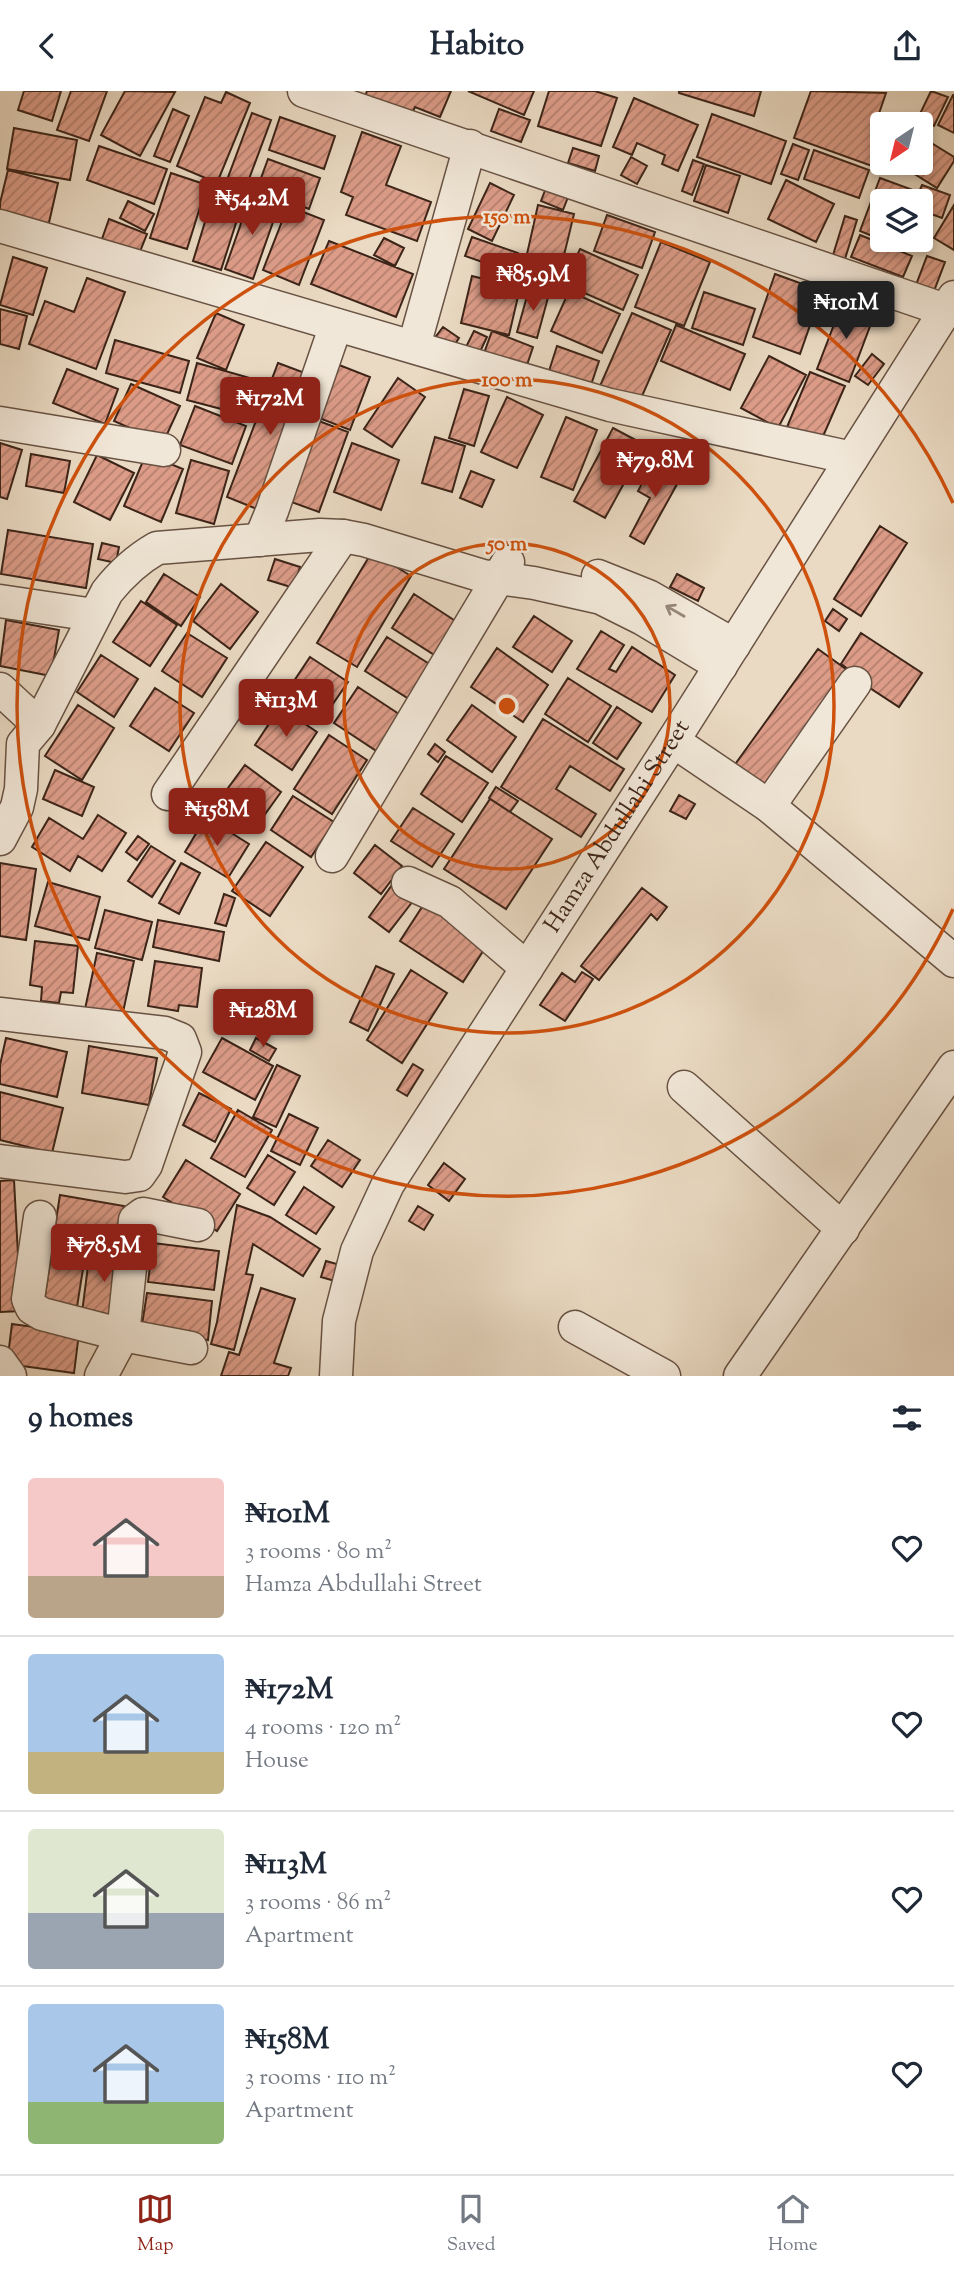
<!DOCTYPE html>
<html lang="en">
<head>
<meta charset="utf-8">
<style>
  :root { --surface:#fff; --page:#f6f6f7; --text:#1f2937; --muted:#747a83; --line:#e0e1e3; --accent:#8f2418 }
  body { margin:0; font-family:"Sorts Mill Goudy",serif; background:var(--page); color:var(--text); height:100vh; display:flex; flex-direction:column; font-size:26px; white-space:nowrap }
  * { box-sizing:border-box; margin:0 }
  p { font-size:23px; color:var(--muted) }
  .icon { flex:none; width:38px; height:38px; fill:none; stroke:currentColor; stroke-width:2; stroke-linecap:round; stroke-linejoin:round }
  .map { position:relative; height:1285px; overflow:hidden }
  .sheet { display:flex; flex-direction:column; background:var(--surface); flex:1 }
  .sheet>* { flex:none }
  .needle { width:46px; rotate:215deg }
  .buttons { position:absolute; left:870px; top:21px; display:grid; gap:14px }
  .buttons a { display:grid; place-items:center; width:63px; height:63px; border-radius:7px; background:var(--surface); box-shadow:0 4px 10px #0003; font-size:35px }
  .price { position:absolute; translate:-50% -60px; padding:0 16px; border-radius:7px; background:var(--accent); color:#fff; font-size:23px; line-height:46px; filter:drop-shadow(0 2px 4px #0008) }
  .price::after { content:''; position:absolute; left:50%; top:42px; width:21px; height:16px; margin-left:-10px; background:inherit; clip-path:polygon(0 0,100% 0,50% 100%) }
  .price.selected { background:#222; color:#fff }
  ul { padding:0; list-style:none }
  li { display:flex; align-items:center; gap:21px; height:175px; padding:0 28px }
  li+li { border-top:2px solid var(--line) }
  li span { display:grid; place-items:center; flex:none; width:196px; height:140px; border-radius:7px; color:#555 }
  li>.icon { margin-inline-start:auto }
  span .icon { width:84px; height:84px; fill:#fffc; stroke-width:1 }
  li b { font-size:30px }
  h2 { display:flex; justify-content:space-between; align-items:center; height:84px; padding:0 28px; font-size:30px }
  header { display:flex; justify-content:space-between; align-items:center; height:91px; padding:0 28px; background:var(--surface); font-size:32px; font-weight:800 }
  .tabs { display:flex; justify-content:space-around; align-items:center; height:98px; border-top:2px solid var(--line); background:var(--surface); font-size:19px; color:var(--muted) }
  .tabs a { display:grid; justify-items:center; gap:4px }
  .tabs .selected { color:var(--accent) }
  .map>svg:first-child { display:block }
</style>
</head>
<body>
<header><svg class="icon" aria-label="back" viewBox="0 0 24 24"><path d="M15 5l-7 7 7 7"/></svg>Habito<svg class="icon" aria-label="share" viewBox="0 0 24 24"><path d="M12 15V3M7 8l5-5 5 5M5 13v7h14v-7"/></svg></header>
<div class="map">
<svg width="954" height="1285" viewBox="0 0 954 1285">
  <defs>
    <pattern id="building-hatch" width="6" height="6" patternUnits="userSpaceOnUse" patternTransform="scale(1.75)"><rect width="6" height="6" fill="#dc9c88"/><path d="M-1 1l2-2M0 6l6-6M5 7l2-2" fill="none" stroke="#b47f6e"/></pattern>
  </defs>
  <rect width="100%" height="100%" fill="#eadac3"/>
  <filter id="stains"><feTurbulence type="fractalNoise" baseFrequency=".00286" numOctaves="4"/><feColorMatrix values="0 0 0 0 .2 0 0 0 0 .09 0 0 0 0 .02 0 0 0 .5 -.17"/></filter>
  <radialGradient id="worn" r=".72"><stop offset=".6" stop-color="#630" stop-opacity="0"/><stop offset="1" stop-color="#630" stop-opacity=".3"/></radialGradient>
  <path fill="url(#building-hatch)" stroke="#3c2418" stroke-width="2" d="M24 0H61L52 30 18 19Z
    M71 0H107L89 50 57 39Z
    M125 0 175 1 140 65 101 44Z
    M367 0H451L440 26 415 16 411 25 365 6Z
    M468 0H534L524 24Z
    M549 0H595L617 7 601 55 538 35Z
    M679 0H761L754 25 679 2Z
    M811 0 886 2 873 40 882 43V46L872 75 794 47Z
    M931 0 948 6 934 35 918 27Z
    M226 1 250 12 217 92 177 75 205 6 221 12Z
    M953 4H954V42L938 34Z
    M634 7 698 34 678 80 662 73 665 64 637 52 632 64 613 56Z
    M173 18 189 25 170 71 154 65Z
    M499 18 530 29 521 51 491 40Z
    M252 22 271 29 246 96 227 89Z
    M712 23 786 50 771 93 697 66Z
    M280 26 335 45 324 78 269 59Z
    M14 37 77 49 70 89 7 78Z
    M362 41 401 55 386 94 431 111 417 150 346 124 353 106 341 101Z
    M920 45 954 66V70L937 97 897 72H920Z
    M793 53 809 59 798 89 781 83Z
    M99 55 167 78 154 113 87 89Z
    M573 57 599 65 595 80 568 72Z
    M814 59 869 79 859 107 804 88Z
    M631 66 647 75 637 93 621 84Z
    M268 68 320 87 309 118 257 98Z
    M693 69 704 73 692 104 682 100Z
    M706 74 740 85 728 122 694 110Z
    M8 79 58 92 48 136 0 124V112Z
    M171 82 207 94 187 158 150 147Z
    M880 87 913 99 909 110H882V149L860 140Z
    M786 89 834 113 816 151 768 128Z
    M490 92 514 104 492 150 468 138Z
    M922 94 950 104 942 127 920 119V110H915Z
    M216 95 245 104 221 179 193 170Z
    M546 97 568 106 563 119 541 110Z
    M251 104 279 114 253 188 225 178Z
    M128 110 154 123 145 140 120 127Z
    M538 114 574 123 558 189 523 181Z
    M954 114V159L934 147Z
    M288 115 324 129 299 194 263 179Z
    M607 124 655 141 642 177 594 160Z
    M845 125 857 129 845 168 833 164Z
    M109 128 147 143 139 163 102 148Z
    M860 144 912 165 903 186 851 166Z
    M472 146 518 162 511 181 465 165Z
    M384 147 404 157 395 175 374 164Z
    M329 150 413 183 396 226 311 193Z
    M661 151 710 171 684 235 635 216Z
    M580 158 638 184 623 219 564 193Z
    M927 165 945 171 934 200 916 194Z
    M13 166 47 177 33 224 0 214Z
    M775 183 822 200 800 263 753 246Z
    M472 185 520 197 509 244 461 232Z
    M87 187 125 201 96 278 29 253 45 210 74 221Z
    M529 198 549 203 537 247 517 241Z
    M569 200 620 223 602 262 551 240Z
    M704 201 755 218 743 254 692 237Z
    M843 210 875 222 849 291 817 278Z
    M0 218 27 225 19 258 0 253Z
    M216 222 244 234 226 279 197 267Z
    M632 222 671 239 639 312 600 295Z
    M676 234 745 263 730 299 661 270Z
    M443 236 459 247 451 259 434 248Z
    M474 240 487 246 477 267 464 260Z
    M492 240 533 256 525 280 483 265Z
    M115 249 189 270 180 302 106 282Z
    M557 255 599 270 590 297 548 283Z
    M872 263 884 273 868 294 855 285Z
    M769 265 806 284 778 337 741 317Z
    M197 272 257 289 248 325 187 309Z
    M278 272 313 285 262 420 227 406Z
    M334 272 370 286 350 339 314 325Z
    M67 278 118 298 105 333 53 312Z
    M810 281 845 295 821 350 787 336Z
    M398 287 425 306 392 356 364 338Z
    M131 293 180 315 163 352 114 330Z
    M464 298 489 305 474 355 449 347Z
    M507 306 543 324 517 377 481 361Z
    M195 315 246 335 232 373 180 354Z
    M566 326 597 339 573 399 541 386Z
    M311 327 348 341 319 421 283 408Z
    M613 337 645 354 605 427 574 410Z
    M435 346 465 355 452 401 422 392Z
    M0 352 22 359 7 408 0 406Z
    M352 352 399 369 381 419 334 401Z
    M31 363 70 370 64 402 26 395Z
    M146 363 183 378 161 431 124 415Z
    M97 364 134 382 110 429 74 411Z
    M191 369 229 380 214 433 176 422Z
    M654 370 681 386 644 453 630 445 650 407 638 400Z
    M471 380 494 389 482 416 460 407Z
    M880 435 907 452 861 525 834 508Z
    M8 439 93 453 86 497 1 483Z
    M102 452 119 456 116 472 98 468Z
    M372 461 411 485 357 576 317 552Z
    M275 468 300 476 294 497 268 489Z
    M164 483 200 506 181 535 146 511Z
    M677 483 704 497 698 510 670 496Z
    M221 493 258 521 230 558 193 530Z
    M414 503 457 531 436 565 392 537Z
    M141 510 177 534 150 575 113 551Z
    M833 518 847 528 839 540 825 530Z
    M534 525 572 550 552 581 513 556Z
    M6 529 59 539 51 585 0 575Z
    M601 540 624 554 609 578 616 581 632 556 675 584 652 621 577 578Z
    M187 542 227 567 202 606 162 580Z
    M861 542 922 582 899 616 850 584 852 581 841 573Z
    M387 546 431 574 409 608 365 580Z
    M497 557 548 594 523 631 471 596Z
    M818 558 850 581 763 702 731 679Z
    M101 564 138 588 114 626 77 601Z
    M310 566 348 591 321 630 284 605Z
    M568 587 611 615 588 651 545 623Z
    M358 596 402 625 378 661 334 632Z
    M155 597 194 622 169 660 130 635Z
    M78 614 114 637 82 689 45 665Z
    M472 614 516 646 492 681 447 649Z
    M280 616 317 641 292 679 255 654Z
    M617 616 641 632 617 668 593 652Z
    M543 628 624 678 610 700 570 675 556 698 596 723 581 746 501 696Z
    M329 644 367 669 332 723 294 698Z
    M435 653 445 661 438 671 428 663Z
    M446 665 488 692 462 731 421 703Z
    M245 674 281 701 253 740 217 712Z
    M55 679 94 696 82 725 43 708Z
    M496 696 518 710 510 721 489 707Z
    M679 704 695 713 686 728 670 720Z
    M293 705 334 731 311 766 271 739Z
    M490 708 552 748 506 818 444 778Z
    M413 717 454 743 432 776 391 750Z
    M98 724 126 742 102 780 78 765 70 780 32 756 49 727 83 748Z
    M206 726 249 753 228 787 185 761Z
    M138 745 149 753 137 769 126 761Z
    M266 751 303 776 270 825 232 800Z
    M375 754 402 775 381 803 354 782Z
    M151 755 175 770 152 806 128 790Z
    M0 772 36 778 26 849 0 845Z
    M181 772 200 782 179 823 159 812Z
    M48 791 100 806 89 849 35 835Z
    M392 794 413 810 389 841 369 826Z
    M642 797 667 816 657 829 651 823 599 889 581 875Z
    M224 803 235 807 226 835 215 832Z
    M424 813 487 854 463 891 400 850Z
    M105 819 152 831 142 869 95 857Z
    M158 829 224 841 219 870 153 856Z
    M35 850 78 855 73 902 61 901 59 912 41 910 42 896 30 894Z
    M97 862 134 870 122 926 85 918Z
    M155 870 202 877 197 916 179 914 178 920 148 915Z
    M376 875 394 883 368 940 350 931Z
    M411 879 447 902 402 972 367 949Z
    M582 881 593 888 565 930 540 914 562 882 575 891Z
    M6 947 67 961 57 1006 0 993V974Z
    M222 947 273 975 255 1009 203 981Z
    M256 947 276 958 269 970 250 959Z
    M89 955 157 967 149 1014 82 1002Z
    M413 973 423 979 407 1005 397 999Z
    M277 974 300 985 276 1036 253 1026Z
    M0 1001 63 1017 52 1062 0 1049Z
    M199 1002 231 1018 215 1051 183 1034Z
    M238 1019 272 1039 245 1086 211 1067Z
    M289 1023 318 1037 300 1074 271 1060Z
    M328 1049 360 1069 342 1096 311 1075Z
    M268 1064 295 1081 274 1114 247 1097Z
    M186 1069 240 1103 217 1140 163 1106Z
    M444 1072 465 1088 449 1110 428 1094Z
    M14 1089 21 1220 0 1221V1090Z
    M304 1096 334 1116 316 1143 286 1124Z
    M60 1104 124 1115 118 1152 54 1142Z
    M237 1114 270 1126 320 1158 303 1185 253 1153 246 1183 253 1184 234 1259 211 1253 217 1231Z
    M418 1115 433 1124 424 1139 409 1130Z
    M153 1152 219 1160 214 1199 148 1191Z
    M53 1153 86 1159 76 1222 43 1217Z
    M90 1159 125 1163 117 1227 82 1222Z
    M326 1170 340 1174 335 1190 321 1186Z
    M261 1197 295 1208 274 1272 291 1277 288 1285H221L229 1261 239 1264Z
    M147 1202 212 1210 208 1249 141 1240Z
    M12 1233 79 1242 74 1282 7 1273Z"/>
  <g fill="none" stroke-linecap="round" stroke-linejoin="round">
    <defs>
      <g id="minor">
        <path d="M304 0 945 219"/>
        <path d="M0 135 610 314 852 367"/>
        <path d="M414 255 470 55"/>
        <path d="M0 332 164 359"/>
        <path d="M260 449 272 420 336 234"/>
        <path d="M598 485 648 505 734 554"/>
        <path d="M0 510 94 524"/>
        <path d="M0 598 39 634"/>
        <path d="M673 650 769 715 954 870"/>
        <path d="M168 703 343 445"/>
        <path d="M769 715 855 592"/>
        <path d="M0 748 17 716 21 698 23 653 39 634 107 501C122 482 136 469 157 457L320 444 343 445 364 449 483 485 534 492 601 507 643 528 721 575"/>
        <path d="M332 765 508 471"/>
        <path d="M408 792 450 811 527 877"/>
        <path d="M0 923 165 942 180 948 185 961 146 1074 139 1084 125 1086 0 1070"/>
        <path d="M684 996 843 1138"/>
        <path d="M40 1126 28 1208 32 1217 42 1223 123 1244 191 1257"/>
        <path d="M575 1236 664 1285"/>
        <path d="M0 1271 10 1285"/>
        <path d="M101 1285 123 1244 135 1129 143 1123 198 1134"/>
        <path id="s1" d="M336 1285 339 1230 357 1160 388 1093 673 650 954 206"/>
        <path d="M740 1285 954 976"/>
      </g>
    </defs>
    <use href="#minor" stroke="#685243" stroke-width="35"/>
    <use href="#minor" stroke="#f1e7d8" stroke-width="32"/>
  </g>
  <defs><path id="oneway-shaft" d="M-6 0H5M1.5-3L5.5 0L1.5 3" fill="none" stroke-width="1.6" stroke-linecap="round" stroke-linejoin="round" transform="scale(1.75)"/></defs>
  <use stroke="#968678" href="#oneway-shaft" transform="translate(675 520) rotate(-150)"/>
  <g fill="none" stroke="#ce510e" stroke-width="3.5">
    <circle cx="507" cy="615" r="163"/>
    <circle cx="507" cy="615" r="327"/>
    <path d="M953 818A490 490 0 1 1 953 412"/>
  </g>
  <g text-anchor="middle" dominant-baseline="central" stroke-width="5" stroke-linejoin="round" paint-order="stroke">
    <g font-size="24" fill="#3c2418" stroke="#f1e7d8">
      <text stroke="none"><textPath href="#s1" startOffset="626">Hamza Abdullahi Street</textPath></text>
    </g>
  </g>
  <circle cx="507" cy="615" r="10" fill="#ce510e" stroke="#f1e7d8" stroke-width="3.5"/>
  <g font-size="21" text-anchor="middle" font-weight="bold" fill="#ce510e" stroke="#f1e7d8" stroke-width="5" stroke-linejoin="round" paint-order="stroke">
    <text x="507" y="132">150 m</text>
    <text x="507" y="295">100 m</text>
    <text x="507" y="459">50 m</text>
  </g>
  <rect width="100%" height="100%" filter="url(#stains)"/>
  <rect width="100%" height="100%" fill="url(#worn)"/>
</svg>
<div class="buttons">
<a><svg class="needle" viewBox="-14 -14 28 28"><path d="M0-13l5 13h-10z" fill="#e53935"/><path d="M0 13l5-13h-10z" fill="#747a83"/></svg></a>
<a><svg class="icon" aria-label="layers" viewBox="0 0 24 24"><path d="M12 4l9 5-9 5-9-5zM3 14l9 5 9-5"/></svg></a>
</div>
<b class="price" style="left:252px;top:146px">₦54.2M</b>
<b class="price" style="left:533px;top:222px">₦85.9M</b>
<b class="price selected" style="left:846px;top:250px">₦101M</b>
<b class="price" style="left:270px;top:346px">₦172M</b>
<b class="price" style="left:655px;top:408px">₦79.8M</b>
<b class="price" style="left:286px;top:648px">₦113M</b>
<b class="price" style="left:217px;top:757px">₦158M</b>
<b class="price" style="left:263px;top:958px">₦128M</b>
<b class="price" style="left:104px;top:1193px">₦78.5M</b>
</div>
<section class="sheet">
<h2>9 homes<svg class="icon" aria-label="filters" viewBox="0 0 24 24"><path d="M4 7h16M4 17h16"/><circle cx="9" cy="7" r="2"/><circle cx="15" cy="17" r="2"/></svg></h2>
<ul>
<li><span style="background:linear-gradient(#f6c9c9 70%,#b9a48a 0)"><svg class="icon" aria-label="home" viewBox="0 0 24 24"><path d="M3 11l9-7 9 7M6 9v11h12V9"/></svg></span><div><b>₦101M</b><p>3 rooms · 80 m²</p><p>Hamza Abdullahi Street</p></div><svg class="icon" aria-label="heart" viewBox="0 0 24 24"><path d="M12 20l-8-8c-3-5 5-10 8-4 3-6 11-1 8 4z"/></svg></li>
<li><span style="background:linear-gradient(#a9c7e8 70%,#c2b280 0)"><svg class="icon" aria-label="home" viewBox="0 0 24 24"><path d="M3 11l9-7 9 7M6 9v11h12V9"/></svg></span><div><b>₦172M</b><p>4 rooms · 120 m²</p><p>House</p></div><svg class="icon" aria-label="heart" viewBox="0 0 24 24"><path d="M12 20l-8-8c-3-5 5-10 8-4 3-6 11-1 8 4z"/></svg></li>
<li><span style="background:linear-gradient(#dfe7d0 60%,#9aa5b1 0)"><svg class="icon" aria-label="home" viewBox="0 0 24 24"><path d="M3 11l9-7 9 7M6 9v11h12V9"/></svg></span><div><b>₦113M</b><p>3 rooms · 86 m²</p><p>Apartment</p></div><svg class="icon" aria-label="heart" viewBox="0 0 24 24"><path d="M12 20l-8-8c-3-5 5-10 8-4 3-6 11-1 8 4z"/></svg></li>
<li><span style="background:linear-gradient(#a9c7e8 70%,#8fb573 0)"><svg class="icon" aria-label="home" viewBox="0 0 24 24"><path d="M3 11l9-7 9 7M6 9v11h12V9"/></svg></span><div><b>₦158M</b><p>3 rooms · 110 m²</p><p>Apartment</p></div><svg class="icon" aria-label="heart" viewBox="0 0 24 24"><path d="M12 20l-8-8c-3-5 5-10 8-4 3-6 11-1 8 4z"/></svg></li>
</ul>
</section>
<nav class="tabs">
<a class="selected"><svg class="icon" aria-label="map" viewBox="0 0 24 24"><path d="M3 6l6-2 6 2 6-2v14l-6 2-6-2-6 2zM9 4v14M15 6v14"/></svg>Map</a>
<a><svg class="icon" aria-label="saved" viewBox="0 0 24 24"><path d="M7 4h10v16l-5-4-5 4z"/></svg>Saved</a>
<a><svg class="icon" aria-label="home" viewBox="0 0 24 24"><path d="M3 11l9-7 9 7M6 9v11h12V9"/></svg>Home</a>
</nav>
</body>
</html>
